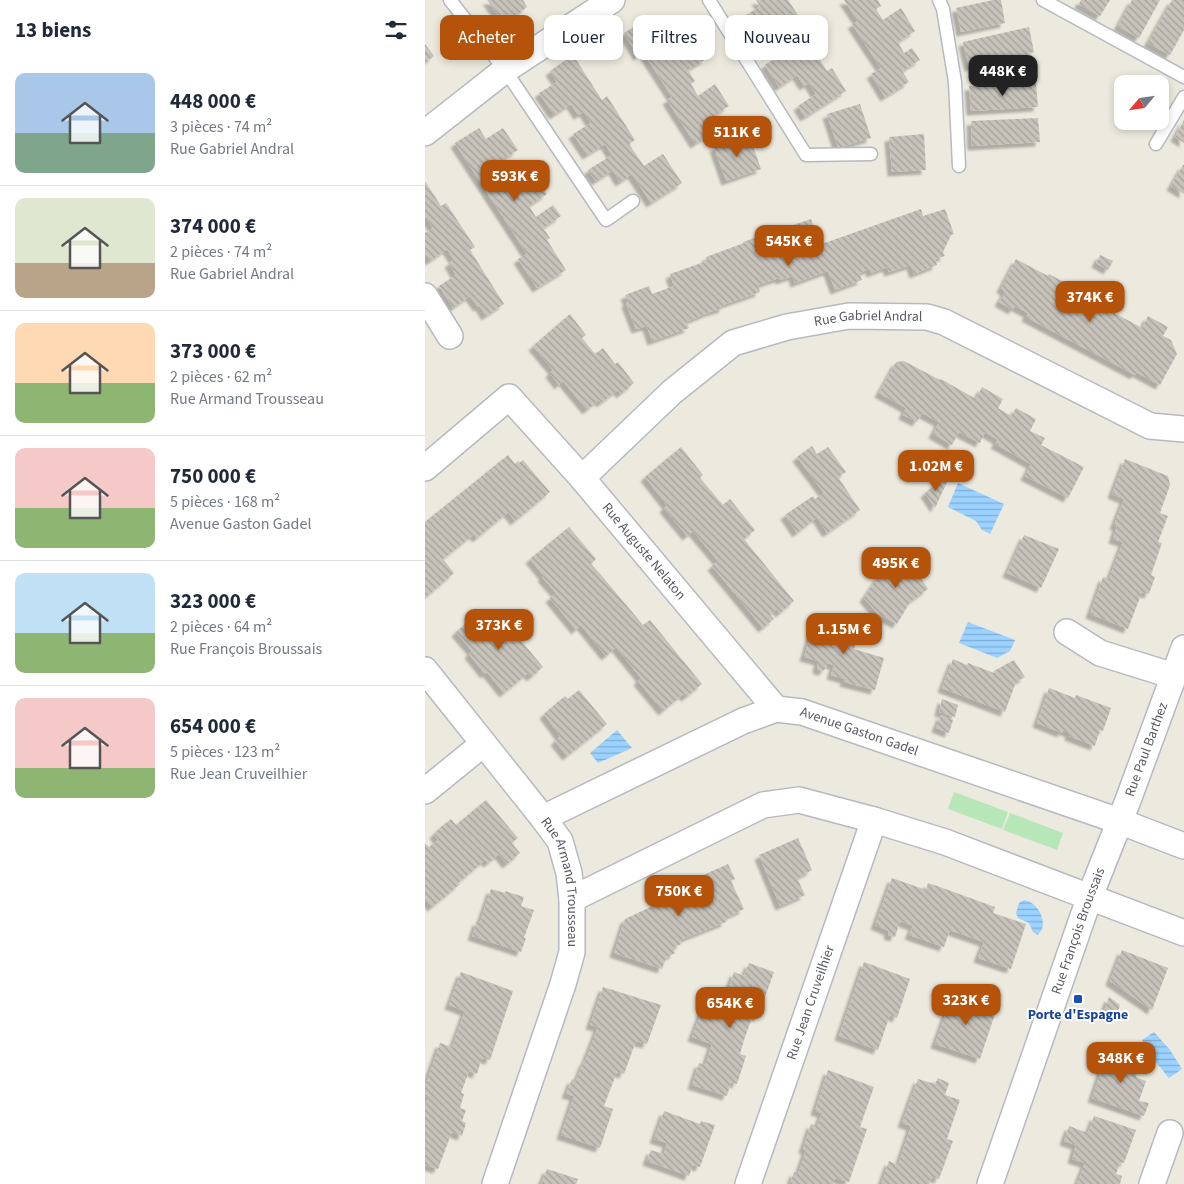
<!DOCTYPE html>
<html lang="fr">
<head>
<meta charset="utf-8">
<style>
  :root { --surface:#fff; --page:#f2f2f3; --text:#1f2937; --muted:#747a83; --line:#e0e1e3; --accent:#b45309 }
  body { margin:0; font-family:"Source Sans 3",sans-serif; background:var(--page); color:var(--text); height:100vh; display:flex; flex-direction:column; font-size:19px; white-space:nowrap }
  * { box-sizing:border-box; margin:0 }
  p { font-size:16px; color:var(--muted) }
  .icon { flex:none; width:28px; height:28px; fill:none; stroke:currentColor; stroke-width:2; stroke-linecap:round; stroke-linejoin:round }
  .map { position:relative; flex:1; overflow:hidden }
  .details { display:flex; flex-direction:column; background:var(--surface); width:425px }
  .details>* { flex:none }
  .guide { position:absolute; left:15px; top:15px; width:475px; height:45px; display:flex; gap:10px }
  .needle { width:32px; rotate:241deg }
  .fabs { position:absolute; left:689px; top:75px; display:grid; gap:10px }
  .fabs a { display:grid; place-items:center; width:55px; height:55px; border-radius:10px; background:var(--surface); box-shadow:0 2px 8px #0003; font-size:25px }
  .price { position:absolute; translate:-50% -42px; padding:0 11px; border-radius:10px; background:var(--accent); color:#fff; font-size:16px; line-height:32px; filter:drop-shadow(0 1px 2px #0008) }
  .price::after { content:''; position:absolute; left:50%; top:30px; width:15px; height:11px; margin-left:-8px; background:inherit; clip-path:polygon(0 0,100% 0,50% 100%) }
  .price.on { background:#222; color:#fff }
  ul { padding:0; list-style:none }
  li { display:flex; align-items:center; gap:15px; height:125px; padding:0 15px }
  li+li { border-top:1px solid var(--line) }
  li span { display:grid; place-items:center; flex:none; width:140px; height:100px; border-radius:10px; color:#555 }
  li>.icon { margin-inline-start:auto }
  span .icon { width:60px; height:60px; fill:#fffc; stroke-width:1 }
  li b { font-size:21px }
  h2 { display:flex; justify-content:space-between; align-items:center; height:60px; padding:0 15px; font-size:21px }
  .pill { padding:0 18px; border-radius:10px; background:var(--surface); box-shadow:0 2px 8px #0003; font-size:18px; line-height:45px }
  .pill.on { background:var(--accent); color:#fff }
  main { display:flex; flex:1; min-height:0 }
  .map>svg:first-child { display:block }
</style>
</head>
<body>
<main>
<section class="details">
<h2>13 biens<svg class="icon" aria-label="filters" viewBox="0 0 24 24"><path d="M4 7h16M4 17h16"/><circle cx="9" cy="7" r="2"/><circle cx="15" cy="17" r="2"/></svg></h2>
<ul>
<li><span style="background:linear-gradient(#a9c7e8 60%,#7fa58c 0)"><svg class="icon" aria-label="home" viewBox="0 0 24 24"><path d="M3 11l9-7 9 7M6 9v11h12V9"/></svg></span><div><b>448 000 €</b><p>3 pièces · 74 m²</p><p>Rue Gabriel Andral</p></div></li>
<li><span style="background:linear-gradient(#dfe7d0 65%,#b9a48a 0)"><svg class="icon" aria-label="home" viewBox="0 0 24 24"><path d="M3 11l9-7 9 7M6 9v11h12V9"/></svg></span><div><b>374 000 €</b><p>2 pièces · 74 m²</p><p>Rue Gabriel Andral</p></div></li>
<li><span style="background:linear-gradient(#ffd9b3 60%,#8fb573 0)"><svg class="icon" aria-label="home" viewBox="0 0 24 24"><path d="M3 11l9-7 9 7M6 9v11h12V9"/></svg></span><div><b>373 000 €</b><p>2 pièces · 62 m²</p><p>Rue Armand Trousseau</p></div></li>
<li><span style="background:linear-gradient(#f6c9c9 60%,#8fb573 0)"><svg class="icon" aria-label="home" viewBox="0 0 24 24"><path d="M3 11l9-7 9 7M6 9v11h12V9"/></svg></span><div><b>750 000 €</b><p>5 pièces · 168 m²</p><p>Avenue Gaston Gadel</p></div></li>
<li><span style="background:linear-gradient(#bfe0f5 60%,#8fb573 0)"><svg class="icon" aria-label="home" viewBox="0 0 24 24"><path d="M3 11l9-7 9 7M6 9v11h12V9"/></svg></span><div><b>323 000 €</b><p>2 pièces · 64 m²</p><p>Rue François Broussais</p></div></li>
<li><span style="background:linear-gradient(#f6c9c9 70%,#8fb573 0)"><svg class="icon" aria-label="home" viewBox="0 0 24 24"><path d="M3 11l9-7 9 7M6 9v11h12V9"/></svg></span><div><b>654 000 €</b><p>5 pièces · 123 m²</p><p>Rue Jean Cruveilhier</p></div></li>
</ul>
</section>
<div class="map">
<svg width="759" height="1184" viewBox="0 0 759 1184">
  <defs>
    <pattern id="water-rules" width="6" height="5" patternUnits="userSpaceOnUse" patternTransform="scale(1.25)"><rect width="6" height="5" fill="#9bd2ff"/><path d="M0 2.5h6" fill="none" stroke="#81add2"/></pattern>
    <pattern id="building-back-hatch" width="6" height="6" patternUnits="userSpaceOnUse" patternTransform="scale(1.25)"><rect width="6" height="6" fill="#c7c3bb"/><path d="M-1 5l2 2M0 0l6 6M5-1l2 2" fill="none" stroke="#a4a19b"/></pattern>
    <filter id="shadow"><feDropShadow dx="-4.5" dy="4.5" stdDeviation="1" flood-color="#0004"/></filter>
  </defs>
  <rect width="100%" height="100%" fill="#ece9de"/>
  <path fill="#b7e7b8" d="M529 792 583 812 577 829 523 809Z
    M585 813 638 833 632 850 578 830Z"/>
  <path fill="url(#water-rules)" d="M533 483 579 504 565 534 557 530 551 521 523 507Z
    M543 622 590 640 585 651 572 658 534 643Z
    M192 730 207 748 173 763 165 753Z
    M599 900C611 902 621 917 617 929 617 929 613 935 613 935L608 932 604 923 593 918 591 913 594 903Z
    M729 1032 745 1050 757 1069 744 1078 720 1049 721 1047 717 1040Z"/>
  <path fill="url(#building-back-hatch)" filter="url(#shadow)" d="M62 0H98L102 7 80 24Z
    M331 0H363L379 24 374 27 402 71 407 68 421 91 380 117 373 106 391 94 384 83 379 86 372 75 354 87 340 65 358 53 350 42 355 39 349 28 331 39 317 18 335 6Z
    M419 0H453L456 6 451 9 458 20 476 8 490 31 473 42 479 53 487 48 495 60 477 71 484 82 460 97 446 74 456 68 427 24 433 21Z
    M568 0H576L580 23 536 32 531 8Z
    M656 0H685L675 16 654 4Z
    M707 0H735L714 38 693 26Z
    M747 0H759V30L745 55 723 43Z
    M223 18 230 29 248 18 255 29 242 37 249 48 267 37 281 59 263 70 270 81 266 84 273 96 290 84 304 106 287 117 294 128 270 144 242 100 247 97 218 52 213 56 199 33Z
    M604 27 609 52 544 67 538 42Z
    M0 44 9 56 0 63Z
    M148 55 177 100 182 96 210 140 204 144 219 166 238 154 257 183 226 203 207 174 195 182 188 170 171 181 163 170 187 155 180 144 162 155 148 134 166 123 159 112 153 115 146 104 129 115 114 93 132 82 125 71Z
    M611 83 613 107 546 111 544 86Z
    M435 104 446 138 413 148 402 114Z
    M613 118 615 142 547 146 546 121Z
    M759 120V143L750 137Z
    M54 128 61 139 78 128 93 150 75 161 89 183 107 172 122 194 104 206 111 217 128 205 136 216 118 228 125 238 122 240 141 270 112 288 93 259 102 254 30 143Z
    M499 134 501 170 467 172 464 137Z
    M324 135 336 169 301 181 289 147Z
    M758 165H759V194L746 186Z
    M0 181 16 206 21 203 50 247 45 250 79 304 61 316 55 306 53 307 45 296 28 308 14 286 31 275 24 263 29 260 22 249 5 261 0 253V233L8 228 0 216Z
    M496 209 498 216 520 209 529 234 526 235 518 252 520 256 510 259 512 265 489 274 486 265 464 272 462 267 446 273 445 269 434 273 437 280 410 290 403 271 370 283 368 276 355 280 354 278 333 285 335 292 298 305 299 308 285 312 261 322 264 328 227 341 222 326 211 329 201 303 203 302 200 295 224 286 227 294 249 286 245 274 282 261 281 257 319 243 318 242 386 219 394 245Z
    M675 255 688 261 683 270 671 263Z
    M591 259 623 276 624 274 656 291 650 302 662 308 668 297 688 308 686 311 717 328 723 316 743 327 738 336 746 340 752 354 735 385 711 372 710 375 601 317 603 313 590 306 588 310 574 302 580 292 576 288Z
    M145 314 161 335 157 338 170 354 178 348 190 364 193 362 209 383 196 394 193 390 176 403 174 400 162 410 138 381 134 385 125 373 128 370 108 346Z
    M479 361 515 380 516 379 551 399 557 387 578 399 573 408 586 416 591 408 611 419 605 431 620 438 616 445 659 467 643 498 600 476 606 464 570 444 573 440 560 432 555 443 534 432 527 445 508 434 514 422 497 413 492 422 478 415 481 408 454 393 471 362Z
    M387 446 392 454 403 447 421 472 413 477 435 510 402 533 392 517 372 533 360 515 388 496 390 499 399 493 372 457Z
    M256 447 278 475 275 478 298 505 305 499 330 530 319 539 369 601 355 613 352 609 345 615 349 619 338 628 287 566 293 561 268 531 262 536 239 508 242 505 220 477Z
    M83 455 90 464 93 461 94 463 98 460 125 492 90 521 83 512 52 538 49 534 18 559 29 573 0 598V522Z
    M700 459 743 476 745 485 735 513 743 516 733 542 737 543 726 575 730 577 724 594 717 592 703 629 665 614 678 577 684 579 698 542 688 539 692 526 689 525 699 499 687 494Z
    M517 479 522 482 510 508 500 493Z
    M144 527 171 559 166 564 177 576 218 625 225 620 277 684 261 697 258 694 238 711 213 681 216 678 191 647 181 656 156 625 151 630 125 598 131 593 117 577 119 576 105 559Z
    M599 535 634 549 616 588 582 573Z
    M484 556H488L493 560 494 566 492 572 503 589 485 602 472 624 452 613 439 598 462 563 468 567Z
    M64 609 86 634 89 632 118 667 106 677 103 673 79 693 62 672 60 674 44 654 47 651 31 632 40 624 43 627Z
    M399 615 413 619 411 626 434 632 429 649 459 658 450 690 419 682 420 679 406 675 409 665 402 663 401 668 398 671 393 670 392 666 394 661 379 657 386 633 393 635Z
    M528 659 542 665 543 663 569 673V671L589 660 600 677 591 682 580 712 517 688Z
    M624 688 650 698 651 695 686 708 678 731 675 729 670 746 644 736 645 733 638 730 637 733 612 723Z
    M154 690 182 724 142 756 130 741 135 736 119 714 140 696 143 699Z
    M517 699 533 705 530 717 514 712Z
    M516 715 528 720 524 733 511 728Z
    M61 800 93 838 87 843 95 853 82 864 74 854 63 863 60 860 33 883 35 884 7 907 0 899V843L4 847 13 840 9 834 16 827 26 819 31 825Z
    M373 838 387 870 372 878 380 895 355 906 334 855Z
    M303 864 310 879 306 881 319 909 300 918 301 922 255 940 256 944 248 948 250 953 241 958 237 969 189 953 200 919 236 902 233 895Z
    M467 878 501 890 503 883 512 886 570 907 568 913 601 924 586 969 553 958 559 942 525 930 519 947 484 935 488 926 475 921 470 937 463 935 464 931 450 925Z
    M66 889 80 893V891L99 897 96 906 109 910 99 938H101L96 952 47 936 52 921 55 922Z
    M697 950 743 968 727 1010 685 981Z
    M439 962 485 979 472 1018 465 1015 453 1050 414 1036Z
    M324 963 349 972 333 1017 328 1015 319 1040 315 1054 321 1056 312 1084 306 1082 302 1096 267 1085 274 1063 280 1065 287 1044 267 1037 281 999 298 1005 309 972 319 976Z
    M36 972 88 991 65 1060 57 1058 52 1074 44 1071 36 1093 39 1094 35 1108 41 1110 37 1121 41 1123 37 1136 27 1132 13 1169 0 1165V1105L3 1098 0 1096V1086L15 1043 27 1047 40 1011 24 1005Z
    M178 987 236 1005 222 1044 211 1041 199 1074 192 1072 179 1106 188 1109 175 1148 136 1135 149 1096 141 1094 147 1079 151 1081 159 1061H160L173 1027 165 1025Z
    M528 993 572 1008 555 1059 510 1044Z
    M684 997 695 1005 691 1018 678 1014Z
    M683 1050 716 1061 711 1077 721 1081 714 1101 724 1103 719 1116 667 1098Z
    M403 1070 449 1087 435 1127 442 1129 424 1182 410 1178 408 1184H365L369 1172 373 1174 381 1150 378 1149 386 1124 392 1126 397 1113 390 1111Z
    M513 1078 524 1083 520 1095 535 1100 522 1139 528 1141 514 1179 507 1177 504 1184H456L464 1161 473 1165 486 1126 477 1123 493 1079 510 1084Z
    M239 1111 275 1124 276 1121 290 1125 275 1167 268 1165 264 1176 222 1161 226 1150 239 1154 242 1143 229 1139Z
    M669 1116 711 1130 699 1163 695 1162 691 1174 697 1176 695 1184H652L660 1163 647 1159 651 1145 639 1141 644 1126 663 1133Z
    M122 1169 153 1179 151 1184H116Z"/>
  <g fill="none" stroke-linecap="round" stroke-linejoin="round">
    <defs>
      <path id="lane" d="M25 0 80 70 181 220 208 201
        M284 0 381 155 446 154
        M514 0 518 9 530 82 534 166
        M618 0 759 77
        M731 144 759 97"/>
      <g id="street">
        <path d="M0 133 80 70 187 0"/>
        <path d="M0 296 25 336"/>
        <path id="s1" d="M0 468 84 397 157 478 351 709"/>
        <path id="s2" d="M157 478 247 392 308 343 362 327 424 316 502 317 519 322 725 426 759 429"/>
        <path d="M642 632 675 653 749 676"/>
        <path id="s3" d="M0 670 118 818 135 841 144 873 147 899V952L138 984 70 1184"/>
        <path d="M0 791 58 744"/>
        <path id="s4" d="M118 818 318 721 351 709 377 712 694 821 759 846"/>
        <path d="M147 899 338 805 374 800 449 820 520 842 759 933"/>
        <path id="s5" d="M323 1184 449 820"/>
        <path id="s6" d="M565 1184 665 896 702 803 759 648"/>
        <path d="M727 1184 745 1133"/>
      </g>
    </defs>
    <use href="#lane" stroke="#b6b9bf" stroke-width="15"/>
    <use href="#street" stroke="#b6b9bf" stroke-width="28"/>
    <use href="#lane" stroke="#fff" stroke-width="12"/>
    <use href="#street" stroke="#fff" stroke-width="25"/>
  </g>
  <rect fill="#1a4fb4" stroke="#fff" stroke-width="2" x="648" y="994" width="10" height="10" rx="2.5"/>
  <g text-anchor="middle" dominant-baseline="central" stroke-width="4" stroke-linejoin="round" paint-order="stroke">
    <g font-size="14" fill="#575b61" stroke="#fff">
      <text stroke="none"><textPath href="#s2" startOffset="341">Rue Gabriel Andral</textPath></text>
      <text stroke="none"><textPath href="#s1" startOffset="315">Rue Auguste Nelaton</textPath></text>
      <text stroke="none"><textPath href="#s4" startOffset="344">Avenue Gaston Gadel</textPath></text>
      <text stroke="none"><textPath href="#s6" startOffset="462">Rue Paul Barthez</textPath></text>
      <text stroke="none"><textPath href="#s3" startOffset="258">Rue Armand Trousseau</textPath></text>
      <text stroke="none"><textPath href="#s6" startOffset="268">Rue François Broussais</textPath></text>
      <text stroke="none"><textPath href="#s5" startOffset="192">Rue Jean Cruveilhier</textPath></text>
    </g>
    <g font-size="14" font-weight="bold" fill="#164399" stroke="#fff">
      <text x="653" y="1015">Porte d'Espagne</text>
    </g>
  </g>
</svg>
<div class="fabs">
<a><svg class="needle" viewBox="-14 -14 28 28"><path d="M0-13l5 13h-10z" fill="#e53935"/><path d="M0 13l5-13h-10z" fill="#747a83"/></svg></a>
</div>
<b class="price on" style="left:578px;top:97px">448K €</b>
<b class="price" style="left:312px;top:158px">511K €</b>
<b class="price" style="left:90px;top:202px">593K €</b>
<b class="price" style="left:364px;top:267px">545K €</b>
<b class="price" style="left:665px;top:323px">374K €</b>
<b class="price" style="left:511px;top:492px">1.02M €</b>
<b class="price" style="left:471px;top:589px">495K €</b>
<b class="price" style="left:74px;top:651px">373K €</b>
<b class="price" style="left:419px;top:655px">1.15M €</b>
<b class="price" style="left:254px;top:917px">750K €</b>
<b class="price" style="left:541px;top:1026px">323K €</b>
<b class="price" style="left:305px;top:1029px">654K €</b>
<b class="price" style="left:696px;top:1084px">348K €</b>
<div class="guide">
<a class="pill on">Acheter</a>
<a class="pill">Louer</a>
<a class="pill">Filtres</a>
<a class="pill">Nouveau</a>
</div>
</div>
</main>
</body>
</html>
